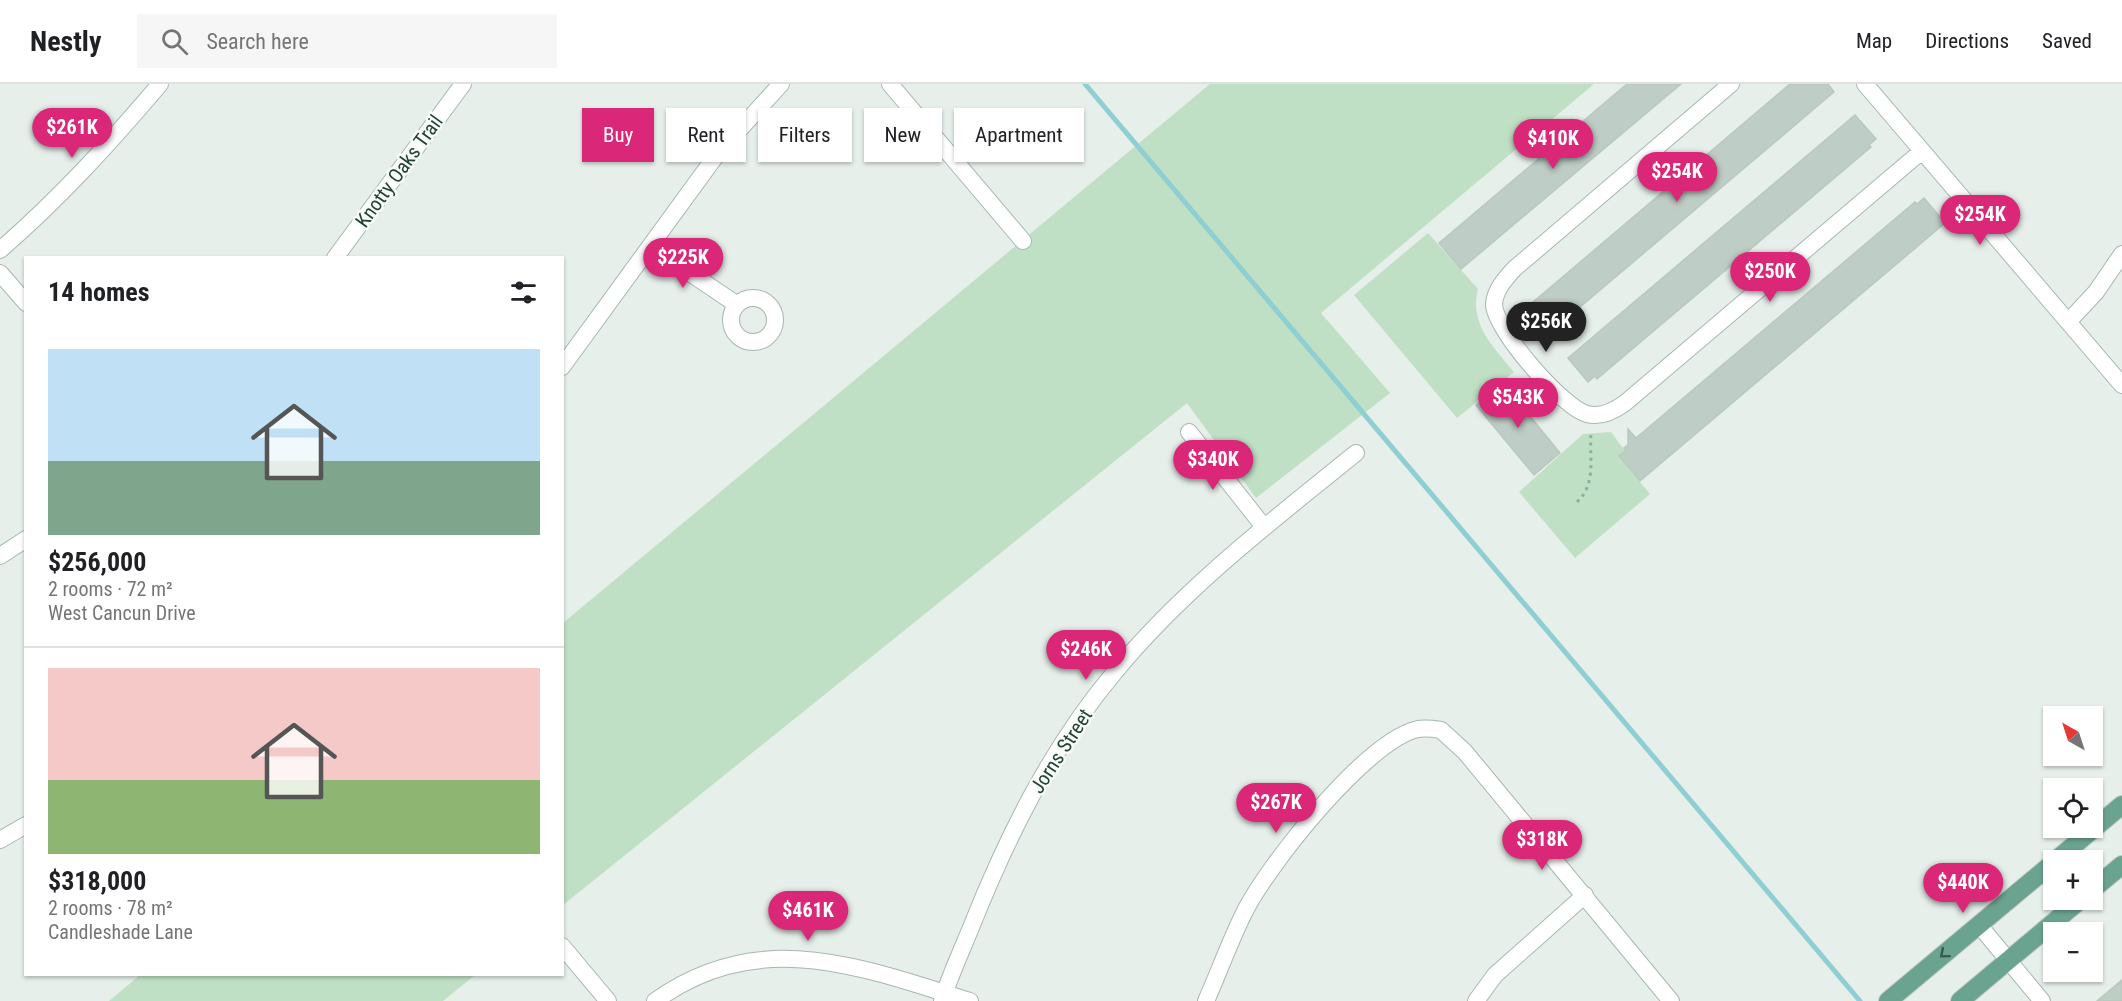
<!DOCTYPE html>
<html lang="en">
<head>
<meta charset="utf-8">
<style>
  :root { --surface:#fff; --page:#f6f6f6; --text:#202124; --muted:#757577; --line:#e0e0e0; --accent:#db2777 }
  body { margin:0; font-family:"Roboto Condensed",sans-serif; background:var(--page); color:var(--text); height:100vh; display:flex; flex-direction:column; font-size:22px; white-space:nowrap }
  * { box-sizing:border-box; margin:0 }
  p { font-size:20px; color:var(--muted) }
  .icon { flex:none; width:33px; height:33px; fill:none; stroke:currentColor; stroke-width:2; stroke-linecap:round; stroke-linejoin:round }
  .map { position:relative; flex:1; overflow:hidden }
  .sheet { position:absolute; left:24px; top:172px; width:540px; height:720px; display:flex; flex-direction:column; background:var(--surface); border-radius:0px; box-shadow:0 2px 4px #0004 }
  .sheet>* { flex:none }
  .top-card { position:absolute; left:582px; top:24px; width:570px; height:54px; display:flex; gap:12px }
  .needle { width:39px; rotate:321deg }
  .buttons { position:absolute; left:2043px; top:622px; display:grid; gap:12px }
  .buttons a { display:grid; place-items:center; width:60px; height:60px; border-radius:0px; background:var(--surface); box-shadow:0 2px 4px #0004; font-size:30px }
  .price { position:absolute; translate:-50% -51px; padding:0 14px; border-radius:21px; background:var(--accent); color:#fff; font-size:20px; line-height:39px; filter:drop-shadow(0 2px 3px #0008) }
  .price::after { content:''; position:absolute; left:50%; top:36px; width:18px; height:14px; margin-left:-9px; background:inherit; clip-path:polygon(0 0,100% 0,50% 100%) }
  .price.selected { background:#222; color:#fff }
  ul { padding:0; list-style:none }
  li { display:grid; align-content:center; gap:12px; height:318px; padding:0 24px }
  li+li { border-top:2px solid var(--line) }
  li span { display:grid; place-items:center; height:186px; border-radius:0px; color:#555 }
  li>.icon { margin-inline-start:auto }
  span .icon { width:108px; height:108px; fill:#fffc; stroke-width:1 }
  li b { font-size:26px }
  h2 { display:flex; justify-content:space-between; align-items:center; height:72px; padding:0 24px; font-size:26px }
  .tag { padding:0 21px; border-radius:0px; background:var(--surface); box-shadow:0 2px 4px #0004; font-size:21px; line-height:54px }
  .tag.selected { background:var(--accent); color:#fff }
  header { display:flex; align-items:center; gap:36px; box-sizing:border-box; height:84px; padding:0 30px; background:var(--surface); border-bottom:2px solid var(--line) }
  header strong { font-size:28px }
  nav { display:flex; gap:33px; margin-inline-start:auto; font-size:21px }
  .search { width:420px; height:54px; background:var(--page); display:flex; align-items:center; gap:15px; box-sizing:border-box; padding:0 21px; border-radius:0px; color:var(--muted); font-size:22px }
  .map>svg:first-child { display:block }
</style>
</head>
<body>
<header>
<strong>Nestly</strong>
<div class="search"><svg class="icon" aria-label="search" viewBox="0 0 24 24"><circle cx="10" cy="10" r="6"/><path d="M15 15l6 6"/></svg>Search here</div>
<nav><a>Map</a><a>Directions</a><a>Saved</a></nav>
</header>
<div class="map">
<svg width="2122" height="917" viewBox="0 0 2122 917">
  <rect width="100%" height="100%" fill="#e6efea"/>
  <path fill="#bfe0c5" d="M1210 0H1594L1321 229 1390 309 1256 414 1187 319 563 821V539Z
    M1428 149 1478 205C1469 240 1493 263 1514 288L1457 334 1354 211Z
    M1611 348 1625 367 1619 373 1650 410 1575 474 1519 408 1583 350Z
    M140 891H475L443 917H109Z"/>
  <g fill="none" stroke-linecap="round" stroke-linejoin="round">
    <path stroke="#8ecfd3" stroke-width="5" d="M1085 0 1860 917"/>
  </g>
  <path fill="#becdc5" stroke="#b8c9c0" stroke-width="1.5" d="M1627 0H1681L1461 185 1439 159Z
    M1790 0H1828L1834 8 1547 251 1527 227 1533 221 1532 219Z
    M1855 31 1876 55 1869 61 1871 63 1597 295 1595 292 1588 298 1568 274Z
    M1924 114 1945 139 1640 397 1619 372 1626 367 1624 364 1628 361V345L1636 354 1915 118 1917 120Z
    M1500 301 1505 307 1508 305 1560 369 1534 391 1476 321Z
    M2122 896V917H2097Z"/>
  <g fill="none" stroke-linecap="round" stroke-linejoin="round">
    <defs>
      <path id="minor" d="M890 0 1023 157
        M1731 0 1514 185C1505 195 1495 206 1494 220 1494 245 1563 324 1587 330 1601 334 1614 327 1625 319L1922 67
        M1865 0 2122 301
        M650 162 736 220
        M0 166C60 114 109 60 160 0
        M335 174 463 0
        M0 189 26 219
        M731 236a22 22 0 1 1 44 0a22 22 0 1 1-44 0Z
        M2068 238 2096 208 2122 170
        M562 283 718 69 781 0
        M1189 348 1264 443
        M0 472 26 455
        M0 756 26 741
        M1979 841 2042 917
        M562 862 608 917
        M655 917C760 842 860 883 970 917
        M942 917C950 891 962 866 972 841 1008 751 1051 664 1114 589 1183 505 1272 437 1356 369
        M1206 917C1219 888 1230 857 1244 829 1267 782 1367 656 1418 645 1425 644 1434 645 1441 646L1465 668 1671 917
        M1476 917 1495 891 1585 811"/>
      <path id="major" d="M2055 777 2122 721
        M2092 806 2122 781
        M1888 917 2054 778
        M1960 917 2080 816"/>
    </defs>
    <use href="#minor" stroke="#a8b7b1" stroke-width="18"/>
    <use href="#major" stroke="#c2cac7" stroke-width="20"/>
    <path stroke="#86b2a0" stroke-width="3" stroke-dasharray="3 4.5" stroke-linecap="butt" d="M1577 418C1597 400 1589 372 1591 349"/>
    <use href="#minor" stroke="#fff" stroke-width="16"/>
    <use href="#major" stroke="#6aa490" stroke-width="18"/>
  </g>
  <defs><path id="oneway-chevron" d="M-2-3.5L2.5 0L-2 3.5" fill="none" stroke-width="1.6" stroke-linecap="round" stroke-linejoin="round" transform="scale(1.5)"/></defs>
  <use stroke="#365a4d" href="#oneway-chevron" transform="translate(1944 870) rotate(140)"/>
  <g text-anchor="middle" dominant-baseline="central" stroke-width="5" stroke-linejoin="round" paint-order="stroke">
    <g font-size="20" fill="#244137" stroke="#f7fbf8">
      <text transform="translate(399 87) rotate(-54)">Knotty Oaks Trail</text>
      <text transform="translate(1061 667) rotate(-57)">Jorns Street</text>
    </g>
  </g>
</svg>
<div class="buttons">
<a><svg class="needle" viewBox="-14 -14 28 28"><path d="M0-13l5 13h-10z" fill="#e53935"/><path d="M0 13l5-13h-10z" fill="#757577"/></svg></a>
<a><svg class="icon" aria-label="locate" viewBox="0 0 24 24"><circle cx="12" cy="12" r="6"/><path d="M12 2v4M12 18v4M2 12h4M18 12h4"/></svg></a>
<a>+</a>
<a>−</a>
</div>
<b class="price" style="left:72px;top:75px">$261K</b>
<b class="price" style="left:1553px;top:86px">$410K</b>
<b class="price" style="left:1677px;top:119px">$254K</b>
<b class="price" style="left:1980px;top:162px">$254K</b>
<b class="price" style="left:683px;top:205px">$225K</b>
<b class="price" style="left:1770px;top:219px">$250K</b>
<b class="price selected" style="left:1546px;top:269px">$256K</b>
<b class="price" style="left:1518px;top:345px">$543K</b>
<b class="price" style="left:1213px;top:407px">$340K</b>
<b class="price" style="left:1086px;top:597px">$246K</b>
<b class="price" style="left:1276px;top:750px">$267K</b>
<b class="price" style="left:1542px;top:787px">$318K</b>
<b class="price" style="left:1963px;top:830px">$440K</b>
<b class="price" style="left:808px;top:858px">$461K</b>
<div class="top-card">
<a class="tag selected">Buy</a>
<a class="tag">Rent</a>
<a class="tag">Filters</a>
<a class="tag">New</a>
<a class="tag">Apartment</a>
</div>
<section class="sheet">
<h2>14 homes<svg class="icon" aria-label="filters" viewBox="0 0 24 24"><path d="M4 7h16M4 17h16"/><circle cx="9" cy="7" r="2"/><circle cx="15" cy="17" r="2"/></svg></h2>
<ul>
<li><span style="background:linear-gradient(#bfe0f5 60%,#7fa58c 0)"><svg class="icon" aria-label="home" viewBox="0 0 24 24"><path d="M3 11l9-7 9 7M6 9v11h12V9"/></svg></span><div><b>$256,000</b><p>2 rooms · 72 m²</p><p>West Cancun Drive</p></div></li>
<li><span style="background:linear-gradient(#f6c9c9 60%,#8fb573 0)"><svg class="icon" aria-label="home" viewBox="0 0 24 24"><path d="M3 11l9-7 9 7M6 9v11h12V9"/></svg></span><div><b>$318,000</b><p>2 rooms · 78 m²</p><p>Candleshade Lane</p></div></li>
</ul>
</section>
</div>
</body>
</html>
